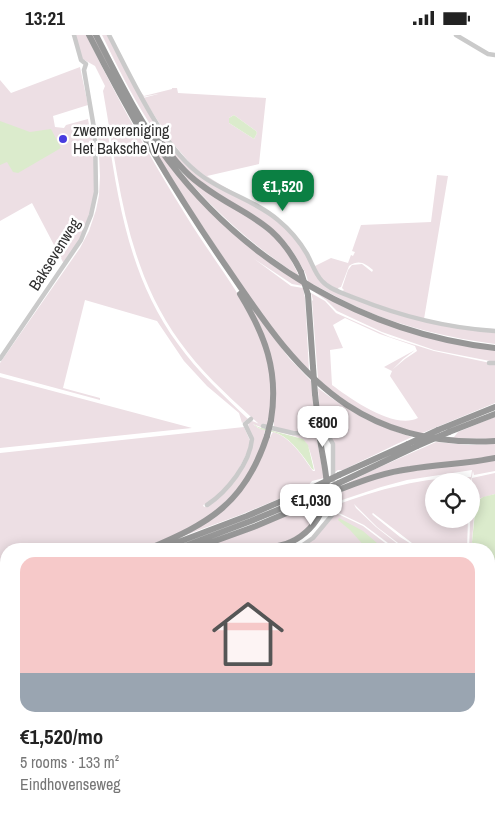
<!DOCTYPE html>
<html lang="en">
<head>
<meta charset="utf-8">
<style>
  :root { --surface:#fff; --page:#f2f2f2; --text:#222; --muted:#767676; --line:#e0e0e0; --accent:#0b8043 }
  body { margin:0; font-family:"Archivo Narrow",sans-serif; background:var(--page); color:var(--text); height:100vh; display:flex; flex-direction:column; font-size:19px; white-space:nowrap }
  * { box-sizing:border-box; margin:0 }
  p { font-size:16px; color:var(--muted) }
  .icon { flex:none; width:28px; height:28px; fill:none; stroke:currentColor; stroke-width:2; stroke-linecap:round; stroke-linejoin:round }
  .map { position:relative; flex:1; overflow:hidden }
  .drawer { position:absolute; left:0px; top:508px; width:495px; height:276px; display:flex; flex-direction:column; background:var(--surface); border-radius:20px 20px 0 0; box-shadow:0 2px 12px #0003 }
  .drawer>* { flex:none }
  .controls { position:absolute; left:425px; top:438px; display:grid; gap:10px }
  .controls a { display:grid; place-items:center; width:55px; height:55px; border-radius:50%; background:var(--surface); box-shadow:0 2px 12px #0003; font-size:25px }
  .price { position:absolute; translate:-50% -42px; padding:0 11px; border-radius:10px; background:#fff; color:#222; font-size:16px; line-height:32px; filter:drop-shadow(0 1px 2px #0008) }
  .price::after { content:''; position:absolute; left:50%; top:30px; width:15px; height:11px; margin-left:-8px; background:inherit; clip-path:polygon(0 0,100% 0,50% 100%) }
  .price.selected { background:var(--accent); color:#fff }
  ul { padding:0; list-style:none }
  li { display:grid; align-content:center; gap:10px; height:265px; padding:0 20px }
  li+li { border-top:1px solid var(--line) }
  li span { display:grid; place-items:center; height:155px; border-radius:15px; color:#555 }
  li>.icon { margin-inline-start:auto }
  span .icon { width:90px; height:90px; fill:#fffc; stroke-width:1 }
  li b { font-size:21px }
  .status { display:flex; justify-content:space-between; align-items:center; height:35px; padding:0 25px; background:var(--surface); direction:ltr }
  .status svg { height:14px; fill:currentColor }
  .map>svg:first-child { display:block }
</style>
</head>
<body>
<div class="status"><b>13:21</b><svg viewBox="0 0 49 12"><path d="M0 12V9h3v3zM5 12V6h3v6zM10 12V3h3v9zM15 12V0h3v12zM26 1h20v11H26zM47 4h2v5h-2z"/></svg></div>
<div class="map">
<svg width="495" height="783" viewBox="0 0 495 783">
  <rect width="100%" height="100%" fill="#fff"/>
  <path fill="#eddfe4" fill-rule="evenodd" d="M75 0H86C116 61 149 121 185 179 210 221 244 260 262 306 270 329 275 368 267 391L259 389 250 381C225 358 200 335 180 307 125 231 119 145 103 56L105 51 95 31 81 23Z
    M91 0H93L152 106 241 205 271 229 302 249 303 251 292 249 253 223 291 251 303 253 305 263 309 335 297 325 257 273 169 141Z
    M102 0H107L163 97 195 136 264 177 282 189 303 213 319 244 329 251 402 281 495 297V309C450 303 406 293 364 275 345 267 327 256 308 247 307 239 303 234 299 227 273 177 223 171 186 134 149 97 125 47 102 0Z
    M109 0 137 52 144 61 172 54V53H177L178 58 266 63 259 129 207 141C230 157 258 167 280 185 295 198 305 214 315 231L331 223 348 228 351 220 353 221 355 217 352 216 361 190 431 187 437 140 448 141 424 284C448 289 472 293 495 294V295C441 291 391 277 342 256L344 255 342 253 348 235 352 230 362 229 372 237 373 235C365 229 360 224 349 231L341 252 338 253 339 255 323 246 305 214 283 188 263 174 217 149 195 134 171 106 143 63 158 59 142 62ZM234 80 256 96 257 98 254 104 229 88V83Z
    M80 32 88 70 53 81 55 92 64 93 66 90 88 84 91 102 94 101 95 160 84 198 64 229 32 168 0 186V45L11 58Z
    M108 99C119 174 132 247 178 309 198 337 223 360 248 384L242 388 239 378 207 351 184 326 157 286 85 265 63 353 100 363V365L0 338V328L80 213 89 196 96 175 99 160 100 141 98 100Z
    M183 139 240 175 283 209 299 241C255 212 217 179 183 139Z
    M310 254 353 276 377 286 495 315V327L434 315 382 297 337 276 326 265Z
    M311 258 325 266 336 278 390 302 434 316 495 329V368L420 399 403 394 370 381 334 359 318 343 312 266 313 265ZM345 283 380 299 415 311 417 316 405 324 392 335 403 324 415 315 384 332 392 336 390 341 418 383C394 395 351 364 332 350L330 315 343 313 333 290Z
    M245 264 289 323 311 346 316 394 312 399 274 393 273 336Z
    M0 342 192 393 0 413Z
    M318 353C347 376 377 391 412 402 390 412 366 424 343 435H338L335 437 334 410 321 394Z
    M495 382V404L446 403 454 402 458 397Z
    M252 386 267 392 266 394 253 389 258 393 265 395 262 410 253 430 241 449 230 462 208 483 178 499 141 514H6V560L0 562V418L244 392 251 408C244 427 224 465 203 470L204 472C220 467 254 423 252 406 252 399 246 395 249 388Z
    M274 394 300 400 316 401 324 443 312 446 307 452 240 480 175 504 234 464 273 397C291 402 303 422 313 436H315C307 401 307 404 274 396Z
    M436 407 469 410 495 409V421L414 432 342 451 371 436Z
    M495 425V436L474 440 473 436 471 446H434V484H468L467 514H423L412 508 373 478 372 479 374 481 400 502 419 514H406L377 492 354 469 356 473 376 492 404 514H396L364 490 339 478 334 471C379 454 423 442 471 442L472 435 407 445 381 452 342 465 335 462C365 437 452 431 495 425Z
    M495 438V459L481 463 475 468 472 507 474 514H469L472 443Z
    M324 466 322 471 306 496 281 509 219 510 201 514 306 473H311L314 470 316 473 317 469Z
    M336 478 363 491 393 514H299Z
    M489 557 495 559V691L489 699Z
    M6 586V642H0V589Z
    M495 702V773L491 780 494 783H478V778H489V708Z
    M138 778H179V781L180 778H286L285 783H138Z
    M288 778H434L454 783H288Z"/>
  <path fill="#dbebcc" d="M234 80 256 96 257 98 254 104 229 88V83Z
    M0 86 30 97 51 94 61 113 18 138 13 137 7 127 0 130Z
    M254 389 258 392 303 404 308 410 314 435 312 434C304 422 292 405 279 399 271 395 258 396 254 389Z
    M495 459V525L489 524V514H474L472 507 476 467 483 462Z
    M339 483 363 496 384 514H367L350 495 338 485Z"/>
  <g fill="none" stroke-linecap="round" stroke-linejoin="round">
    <path stroke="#cacaca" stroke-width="4.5" d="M109 0C131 42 163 114 202 141 225 158 256 166 278 185 289 194 300 207 307 219 312 228 315 239 322 246 330 255 345 259 355 263 400 281 447 293 495 296
      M456 0 488 19 495 20
      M0 324 81 205 91 180 96 157 95 99 84 35 86 29 81 25 74 0
      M489 328H495
      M263 391 293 398 324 399 329 402 333 409V445
      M207 470C227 457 250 428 252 404L245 389 251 384
      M297 514 313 503 333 479 335 476 333 470V457
      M0 588 6 585
      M489 652 495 657
      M489 701 495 696
      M489 706 495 700
      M287 778V783
      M477 783 478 778"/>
    <path stroke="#979797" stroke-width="6" d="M89 0C130 81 176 159 228 234 262 284 296 336 347 370 391 399 443 409 495 406
      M96 0C118 43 139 86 168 125 247 229 365 298 495 313
      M158 103C171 120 183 137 200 149 243 182 274 182 301 237
      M240 259C265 300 279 336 271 385
      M308 260 313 332
      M315 359 319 394
      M438 395 495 372
      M449 397 495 379
      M339 440 408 409
      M339 448 417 411
      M338 455C362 446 385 437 410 434 438 429 467 429 495 423
      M148 514C210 488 245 468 267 401
      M160 514 247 481 312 453
      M177 514 251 486 311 461
      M193 514 256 491 310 468
      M208 514C232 508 248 513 270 512 301 510 325 485 327 454 327 438 322 420 320 404
      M0 568 6 566
      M0 574 6 572"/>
    <path stroke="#979797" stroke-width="6" d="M301 237 308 260
      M313 332 315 359
      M319 394 320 404
      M267 401 271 385
      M408 409 438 395
      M417 411 449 397
      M312 453 339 440
      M311 461 339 448
      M310 468 338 455"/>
  </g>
  <circle fill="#483bdf" stroke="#fff" stroke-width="2" cx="63" cy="104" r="5"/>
  <g text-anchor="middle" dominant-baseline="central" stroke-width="5" stroke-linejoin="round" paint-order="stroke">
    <g font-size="16" fill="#303030" stroke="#fff" text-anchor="start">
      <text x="73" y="95">zwemvereniging<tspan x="73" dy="18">Het Baksche Ven</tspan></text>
    </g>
    <g font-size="16" fill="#303030" stroke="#fff">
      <text transform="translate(54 219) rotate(-58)">Baksevenweg</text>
    </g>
  </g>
</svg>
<div class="controls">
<a><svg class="icon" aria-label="locate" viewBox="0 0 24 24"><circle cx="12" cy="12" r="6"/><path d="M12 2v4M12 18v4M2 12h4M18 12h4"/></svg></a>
</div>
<b class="price selected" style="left:283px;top:177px">€1,520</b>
<b class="price" style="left:323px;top:413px">€800</b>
<b class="price" style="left:311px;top:491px">€1,030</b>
<section class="drawer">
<ul>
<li><span style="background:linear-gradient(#f6c9c9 75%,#9aa5b1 0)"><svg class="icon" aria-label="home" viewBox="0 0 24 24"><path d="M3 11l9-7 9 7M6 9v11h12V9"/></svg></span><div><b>€1,520/mo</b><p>5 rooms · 133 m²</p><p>Eindhovenseweg</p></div></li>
</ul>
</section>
</div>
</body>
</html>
